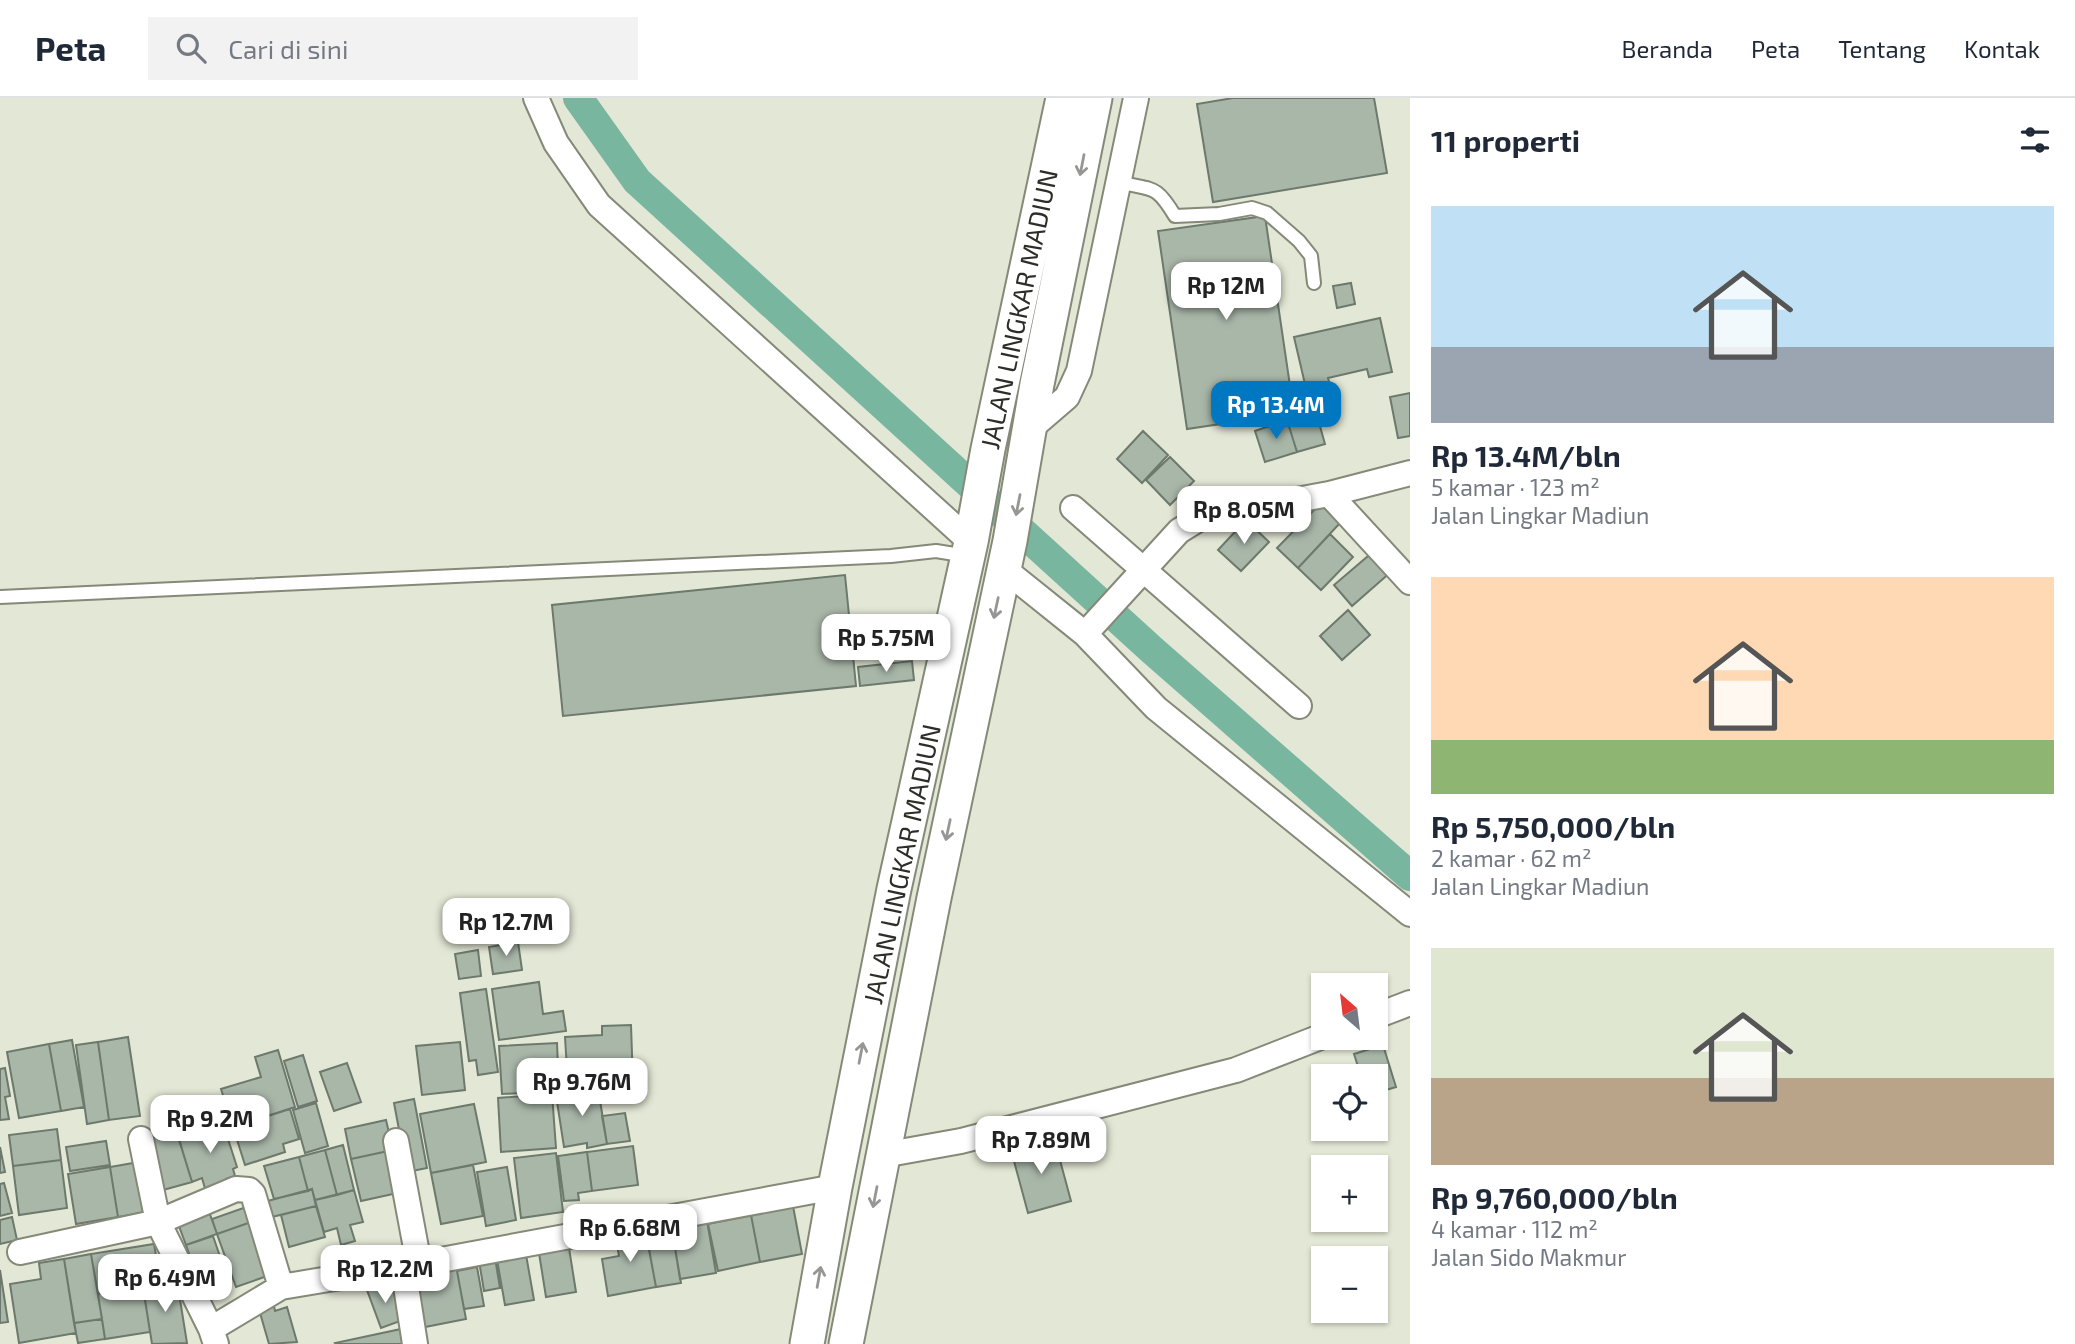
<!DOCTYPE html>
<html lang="id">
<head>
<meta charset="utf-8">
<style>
  :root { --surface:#fff; --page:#f2f2f3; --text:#1f2937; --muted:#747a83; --line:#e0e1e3; --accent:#0078c1 }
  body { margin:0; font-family:"Exo 2",sans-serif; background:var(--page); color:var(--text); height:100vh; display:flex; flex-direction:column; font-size:26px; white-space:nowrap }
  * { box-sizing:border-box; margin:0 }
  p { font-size:23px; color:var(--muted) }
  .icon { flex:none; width:38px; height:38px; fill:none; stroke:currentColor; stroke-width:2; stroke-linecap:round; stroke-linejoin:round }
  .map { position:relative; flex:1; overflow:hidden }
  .side { display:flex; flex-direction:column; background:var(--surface); width:665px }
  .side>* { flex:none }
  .needle { width:46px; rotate:332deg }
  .buttons { position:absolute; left:1311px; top:875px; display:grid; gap:14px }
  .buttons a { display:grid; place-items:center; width:77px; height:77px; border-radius:0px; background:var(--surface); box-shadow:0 2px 5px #0004; font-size:35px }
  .price { position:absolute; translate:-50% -60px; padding:0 16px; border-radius:14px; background:#fff; color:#222; font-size:23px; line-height:46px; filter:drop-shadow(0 2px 4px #0008) }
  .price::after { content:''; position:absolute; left:50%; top:42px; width:21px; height:16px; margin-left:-10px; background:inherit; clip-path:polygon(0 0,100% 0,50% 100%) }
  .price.current { background:var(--accent); color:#fff }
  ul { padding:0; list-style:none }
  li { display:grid; align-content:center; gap:14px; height:371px; padding:0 21px }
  li span { display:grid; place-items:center; height:217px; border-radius:0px; color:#555 }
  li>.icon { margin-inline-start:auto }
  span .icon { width:126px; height:126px; fill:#fffc; stroke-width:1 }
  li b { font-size:30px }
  h2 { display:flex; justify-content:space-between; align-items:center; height:84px; padding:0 21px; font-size:30px }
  header { display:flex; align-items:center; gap:42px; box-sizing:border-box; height:98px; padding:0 35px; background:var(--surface); border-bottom:2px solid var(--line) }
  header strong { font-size:33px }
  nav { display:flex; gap:38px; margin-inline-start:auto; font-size:24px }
  .search { width:490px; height:63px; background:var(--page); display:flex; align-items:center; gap:18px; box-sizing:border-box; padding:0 24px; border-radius:0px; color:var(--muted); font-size:26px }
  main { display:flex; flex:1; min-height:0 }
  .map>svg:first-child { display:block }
</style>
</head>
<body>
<header>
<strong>Peta</strong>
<div class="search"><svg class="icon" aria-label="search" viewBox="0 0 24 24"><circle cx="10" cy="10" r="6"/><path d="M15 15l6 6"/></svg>Cari di sini</div>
<nav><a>Beranda</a><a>Peta</a><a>Tentang</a><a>Kontak</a></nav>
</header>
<main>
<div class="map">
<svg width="1410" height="1246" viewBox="0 0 1410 1246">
  <rect width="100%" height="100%" fill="#e3e7d5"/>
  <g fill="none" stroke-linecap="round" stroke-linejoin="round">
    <path stroke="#79b6a0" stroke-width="30" d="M578 0 637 83 1152 552 1410 778"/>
  </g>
  <path fill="#a9b7a9" stroke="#6c796c" stroke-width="2" d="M1233 0H1374L1387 75 1213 104 1197 6Z
    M1265 118 1294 315 1187 331 1158 133Z
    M1351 185 1355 206 1337 210 1333 188Z
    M1380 220 1392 274 1369 279 1367 271 1328 280 1332 294 1308 299 1294 239Z
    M1410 295V338L1398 340 1390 299Z
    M1316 314 1325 346 1297 354 1287 322Z
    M1287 322 1297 354 1265 364 1255 333Z
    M1143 333 1168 357 1142 385 1117 361Z
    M1170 359 1194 383 1170 407 1146 382Z
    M1320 406 1340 425 1298 470 1277 450Z
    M1246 422 1269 444 1241 473 1218 452Z
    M1330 436 1353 459 1321 492 1298 470Z
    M1374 453 1392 473 1352 508 1334 487Z
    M845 477 856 588 563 618 552 507Z
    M1348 512 1370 537 1342 562 1320 538Z
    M912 563 914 582 860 588 858 569Z
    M518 844 522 872 493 876 489 849Z
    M478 852 481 878 459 881 455 856Z
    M539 884 543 916 563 913 566 933 499 942 492 891Z
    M486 891 498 974 478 977 476 962 469 963 460 895Z
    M631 927 633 985 568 988 565 939 602 937V928Z
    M128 939 140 1018 109 1022 98 944Z
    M72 942 84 1009 61 1013 49 946Z
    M98 944 109 1022 87 1026 76 947Z
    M460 944 465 992 422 997 416 948Z
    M557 945 559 993 502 996 499 948Z
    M49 946 61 1013 19 1020 7 954Z
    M1383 947 1396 989 1376 995V978H1361L1354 956Z
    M278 952 295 1009 233 1029 221 991 261 979 255 959Z
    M303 957 317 1003 298 1009 284 963Z
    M347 965 361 1004 334 1013 320 974Z
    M5 970 10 998 5 999 9 1021 0 1022V971Z
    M1343 973 1345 978H1323V1031H1359L1324 1038 1312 980Z
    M598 990 607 1046 587 1050V1045L564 1049 556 997Z
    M552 996 556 1050 501 1054 498 1000Z
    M414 1001 427 1070 407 1074 394 1005Z
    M316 1005 328 1048 305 1055 293 1012Z
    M474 1006 486 1064 431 1075 420 1016Z
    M290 1011 299 1041 283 1046 285 1054 245 1067 233 1029Z
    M625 1015 630 1043 607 1046 602 1018Z
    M220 1016 237 1069 233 1071 235 1078 226 1081 228 1087 206 1094 202 1080 192 1084 179 1041 206 1031 203 1021Z
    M386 1022 393 1052 351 1061 345 1031Z
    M175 1029 192 1084 163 1092 146 1037Z
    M57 1031 61 1062 13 1068 9 1037Z
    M1054 1040 1071 1103 1028 1115 1011 1052Z
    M106 1043 110 1067 70 1073 66 1049Z
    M343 1047 354 1092 337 1097 325 1052Z
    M633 1048 638 1087 592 1093 587 1054Z
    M0 1049 5 1074 0 1075Z
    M325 1052 337 1097 315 1102 312 1091 308 1093 299 1059Z
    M393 1052 402 1094 361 1103 351 1061Z
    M587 1054 592 1093 578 1095 579 1102 564 1103 558 1058Z
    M556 1055 563 1114 521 1120 514 1060Z
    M299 1059 308 1093 274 1101 264 1068Z
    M61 1062 67 1110 19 1117 13 1068Z
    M139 1064 147 1114 118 1119 110 1069Z
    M473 1067 483 1118 441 1126 431 1075Z
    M110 1069 118 1119 76 1126 68 1076Z
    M507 1069 516 1122 486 1128 477 1074Z
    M4 1085 12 1115 0 1118V1086Z
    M312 1091 316 1108 268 1120 264 1104Z
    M354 1092 363 1124 350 1127 355 1143 341 1147 337 1130 324 1134 315 1102Z
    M207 1108 217 1136 186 1147 176 1120Z
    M249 1108 254 1123 217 1136 212 1121Z
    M316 1108 325 1139 289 1149 281 1117Z
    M793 1108 802 1156 760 1164 751 1117Z
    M706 1117 716 1175 680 1181 672 1132 691 1128 690 1120Z
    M751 1117 760 1164 718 1173 708 1126Z
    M12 1119 17 1142 0 1146V1122Z
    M254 1123 273 1176 236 1189 217 1136Z
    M645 1129 656 1189 608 1198 602 1161 619 1158 615 1135Z
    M672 1132 681 1185 656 1189 646 1136Z
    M213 1138 230 1188 203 1197 186 1147Z
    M154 1146 161 1186 98 1196 91 1156Z
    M569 1150 576 1194 546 1199 539 1155Z
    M525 1151 534 1202 505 1207 496 1156Z
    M91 1156 102 1221 74 1225 64 1161Z
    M495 1160 500 1190 484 1193 479 1163Z
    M64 1161 76 1235 19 1245 10 1186 41 1181 39 1165Z
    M456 1168 466 1221 420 1230 410 1176Z
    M477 1169 484 1208 464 1211 457 1173Z
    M0 1172 8 1224 0 1225Z
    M177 1183 187 1245 152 1246 143 1189Z
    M390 1184 403 1222 381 1230 367 1192Z
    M143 1189 150 1234 105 1241 98 1196Z
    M273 1204 275 1213 287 1209 297 1244 269 1246 258 1208Z
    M102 1221 105 1241 78 1245 74 1225Z
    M401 1231 405 1246H336L335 1245Z"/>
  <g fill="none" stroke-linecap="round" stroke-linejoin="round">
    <defs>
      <path id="lane" d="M1119 84C1153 93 1155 85 1175 118L1219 116 1252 110 1267 115 1299 143 1311 158 1314 185
        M0 499 891 458 936 453 967 458"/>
      <path id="street" d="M536 0 556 45 599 107 971 444
        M1031 330 1067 299 1079 273 1136 0
        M1329 396 1410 484
        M1073 410 1299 608
        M1004 471 1085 536 1156 610 1410 816
        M1085 536 1179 433 1200 420 1329 396 1410 375
        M1376 918 1410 905
        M141 1041 158 1124 211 1231
        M396 1043 419 1166
        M883 1057 961 1043 1236 972 1323 938
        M20 1154 158 1124 236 1091 249 1092 253 1096 281 1189
        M403 1169 415 1246
        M216 1246 211 1231 281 1189 419 1166 835 1089"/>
      <path id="secondary" d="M807 1246 835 1089 894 791 971 444 988 351 1063 0
        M846 1246 934 800 1010 443 1037 286 1095 0"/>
    </defs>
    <use href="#lane" stroke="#848978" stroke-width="16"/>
    <use href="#street" stroke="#848978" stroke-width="28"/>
    <use href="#secondary" stroke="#848978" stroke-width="37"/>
    <use href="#lane" stroke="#fff" stroke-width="12"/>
    <use href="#street" stroke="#fff" stroke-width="24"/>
    <use href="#secondary" stroke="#fff" stroke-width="33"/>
  </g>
  <defs><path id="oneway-shaft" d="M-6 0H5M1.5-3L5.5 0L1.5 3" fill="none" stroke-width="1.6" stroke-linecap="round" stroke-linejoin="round" transform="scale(1.75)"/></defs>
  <g stroke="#969693">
    <use href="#oneway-shaft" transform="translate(1082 67) rotate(101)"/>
    <use href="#oneway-shaft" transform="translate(1018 407) rotate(101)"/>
    <use href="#oneway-shaft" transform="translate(996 510) rotate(102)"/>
    <use href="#oneway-shaft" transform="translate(948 732) rotate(102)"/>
    <use href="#oneway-shaft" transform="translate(861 955) rotate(-79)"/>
    <use href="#oneway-shaft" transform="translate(875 1099) rotate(101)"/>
    <use href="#oneway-shaft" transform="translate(819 1179) rotate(-80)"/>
  </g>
  <g text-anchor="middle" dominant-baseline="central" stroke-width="5" stroke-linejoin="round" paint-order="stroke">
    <g font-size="26" fill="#2c2e27" stroke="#fff">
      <text transform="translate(1018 211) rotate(-78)">JALAN LINGKAR MADIUN</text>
      <text transform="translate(901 766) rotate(-78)">JALAN LINGKAR MADIUN</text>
    </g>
  </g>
</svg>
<div class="buttons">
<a><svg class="needle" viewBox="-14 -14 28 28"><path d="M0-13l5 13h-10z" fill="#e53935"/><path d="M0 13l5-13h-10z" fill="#747a83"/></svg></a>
<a><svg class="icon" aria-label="locate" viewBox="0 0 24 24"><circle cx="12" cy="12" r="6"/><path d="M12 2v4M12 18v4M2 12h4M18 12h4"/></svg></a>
<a>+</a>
<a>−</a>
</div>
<b class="price" style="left:1226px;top:224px">Rp 12M</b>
<b class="price current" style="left:1276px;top:343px">Rp 13.4M</b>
<b class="price" style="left:1244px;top:448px">Rp 8.05M</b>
<b class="price" style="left:886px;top:576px">Rp 5.75M</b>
<b class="price" style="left:506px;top:860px">Rp 12.7M</b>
<b class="price" style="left:582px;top:1020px">Rp 9.76M</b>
<b class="price" style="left:210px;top:1057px">Rp 9.2M</b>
<b class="price" style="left:1041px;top:1078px">Rp 7.89M</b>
<b class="price" style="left:630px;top:1166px">Rp 6.68M</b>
<b class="price" style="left:385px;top:1207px">Rp 12.2M</b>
<b class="price" style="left:165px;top:1216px">Rp 6.49M</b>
</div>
<section class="side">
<h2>11 properti<svg class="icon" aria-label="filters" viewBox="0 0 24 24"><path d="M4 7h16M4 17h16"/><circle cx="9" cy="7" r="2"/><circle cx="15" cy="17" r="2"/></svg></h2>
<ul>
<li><span style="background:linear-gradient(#bfe0f5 65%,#9aa5b1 0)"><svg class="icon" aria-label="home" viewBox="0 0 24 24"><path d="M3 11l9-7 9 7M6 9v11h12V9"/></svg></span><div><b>Rp 13.4M/bln</b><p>5 kamar · 123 m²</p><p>Jalan Lingkar Madiun</p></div></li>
<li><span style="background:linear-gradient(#ffd9b3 75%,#8fb573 0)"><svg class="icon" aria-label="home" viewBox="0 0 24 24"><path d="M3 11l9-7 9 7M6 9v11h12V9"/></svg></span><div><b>Rp 5,750,000/bln</b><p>2 kamar · 62 m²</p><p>Jalan Lingkar Madiun</p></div></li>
<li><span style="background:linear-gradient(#dfe7d0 60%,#b9a48a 0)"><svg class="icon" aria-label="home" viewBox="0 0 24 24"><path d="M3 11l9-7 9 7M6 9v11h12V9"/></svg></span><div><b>Rp 9,760,000/bln</b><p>4 kamar · 112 m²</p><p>Jalan Sido Makmur</p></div></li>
</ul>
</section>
</main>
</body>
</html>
